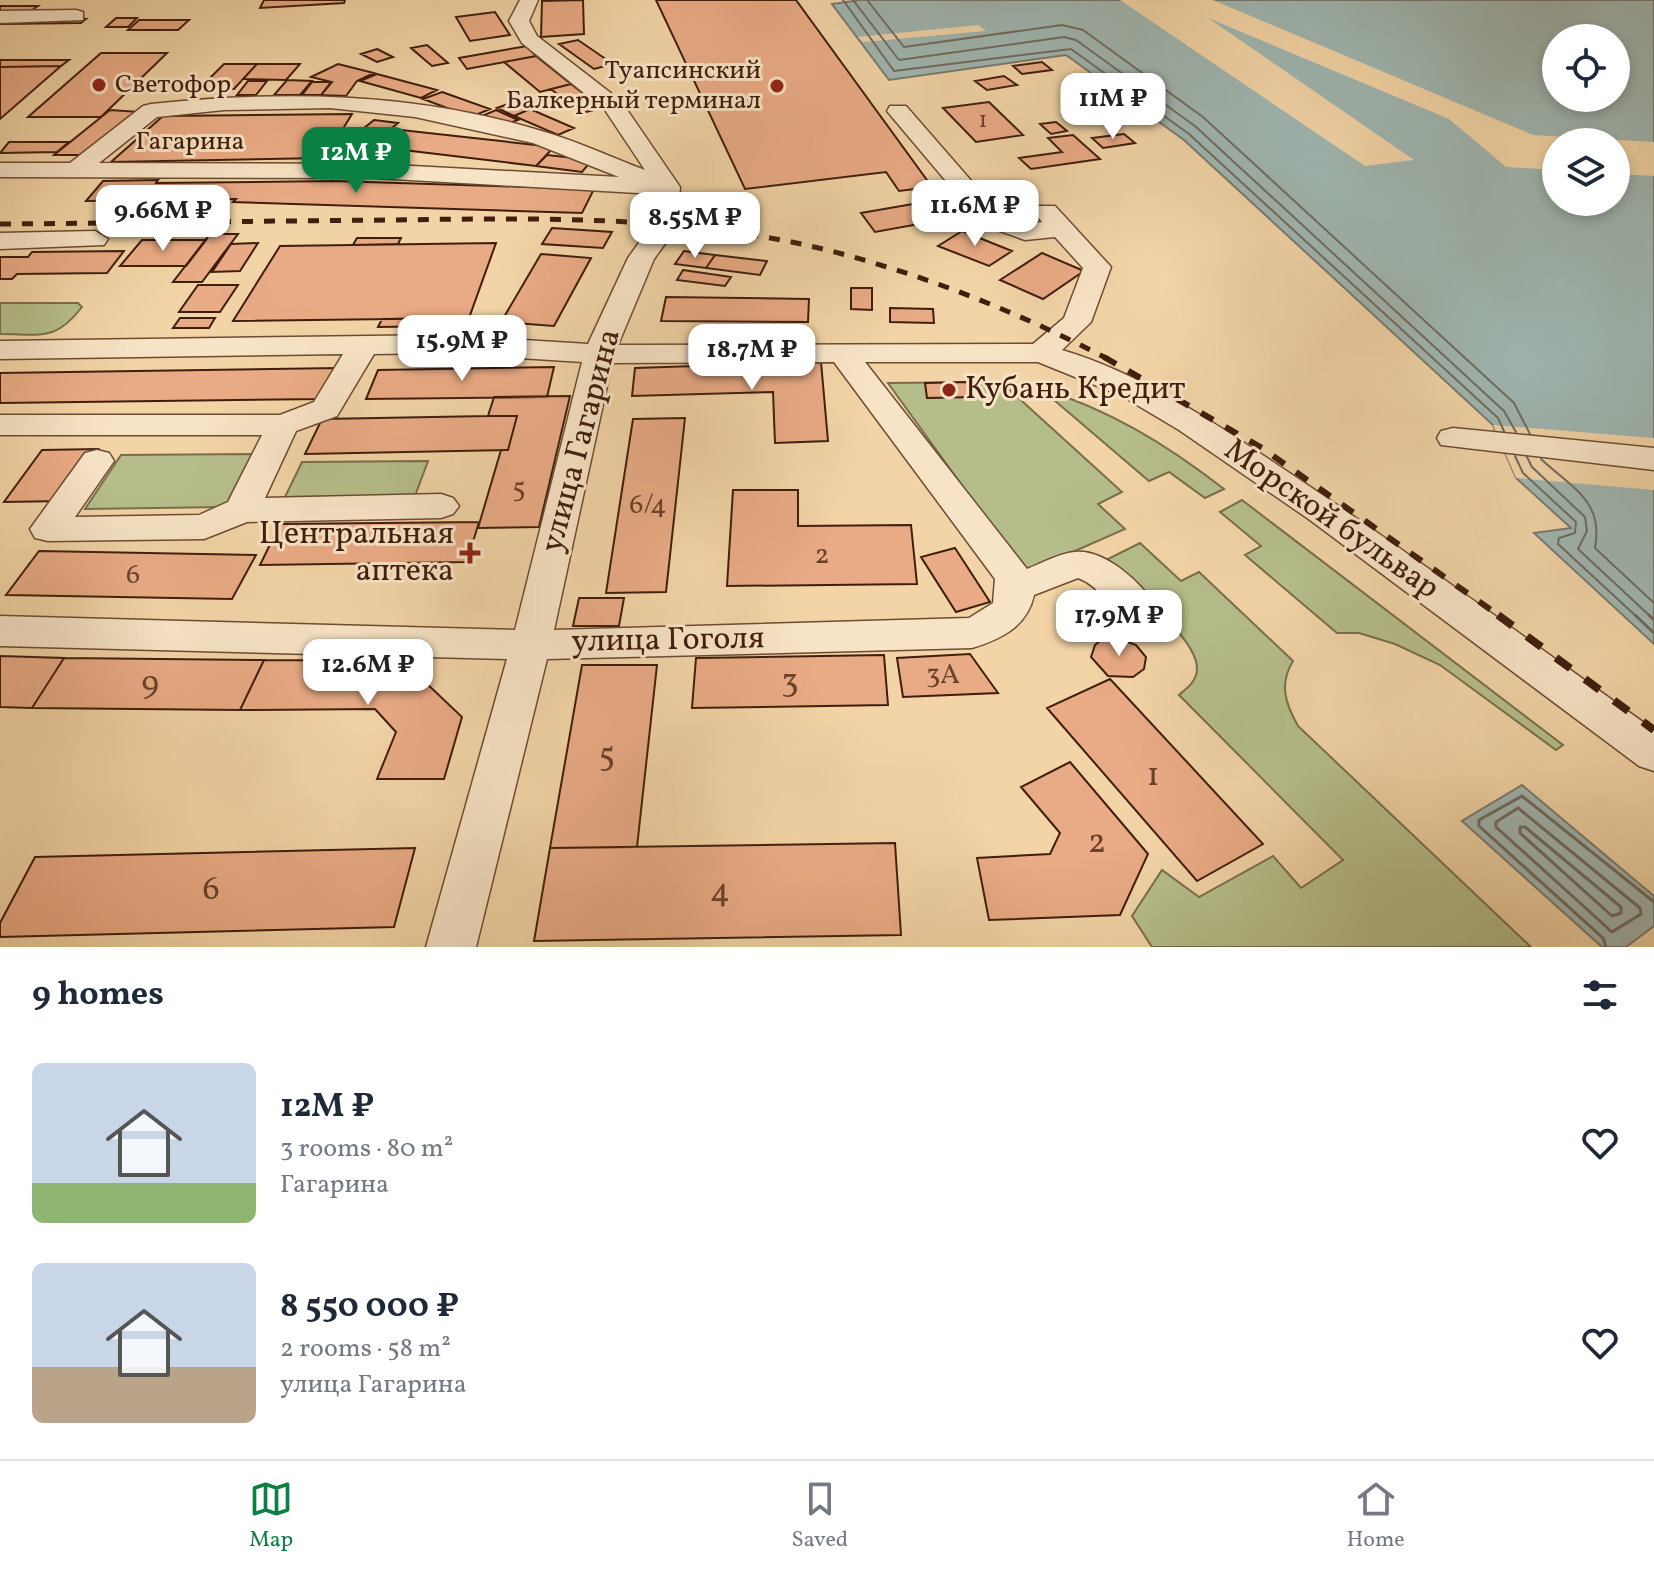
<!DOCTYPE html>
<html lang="en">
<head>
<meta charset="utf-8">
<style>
  :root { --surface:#fff; --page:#f2f2f3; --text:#1f2937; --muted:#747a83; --line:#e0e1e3; --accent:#0b8043 }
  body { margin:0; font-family:Vollkorn,serif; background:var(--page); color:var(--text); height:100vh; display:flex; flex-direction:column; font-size:30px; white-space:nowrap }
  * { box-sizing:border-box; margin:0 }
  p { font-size:26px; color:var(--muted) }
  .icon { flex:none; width:44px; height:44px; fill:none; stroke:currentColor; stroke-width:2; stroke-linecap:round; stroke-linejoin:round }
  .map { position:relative; height:947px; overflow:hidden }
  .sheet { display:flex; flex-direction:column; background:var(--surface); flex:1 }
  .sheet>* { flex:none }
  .fabs { position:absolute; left:1542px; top:24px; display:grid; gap:16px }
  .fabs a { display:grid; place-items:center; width:88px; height:88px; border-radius:50%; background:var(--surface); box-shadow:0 4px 12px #0003; font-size:40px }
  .price { position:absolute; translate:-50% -68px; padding:0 18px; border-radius:16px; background:#fff; color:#222; font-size:26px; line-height:52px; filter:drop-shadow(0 2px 4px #0008) }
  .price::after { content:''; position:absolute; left:50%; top:48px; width:24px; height:18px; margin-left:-12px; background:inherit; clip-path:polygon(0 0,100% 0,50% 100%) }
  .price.current { background:var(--accent); color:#fff }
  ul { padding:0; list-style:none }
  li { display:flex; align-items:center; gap:24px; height:200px; padding:0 32px }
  li span { display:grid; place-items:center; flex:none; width:224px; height:160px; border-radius:12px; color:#555 }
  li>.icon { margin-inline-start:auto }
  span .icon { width:96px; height:96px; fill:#fffc; stroke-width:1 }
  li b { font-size:34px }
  h2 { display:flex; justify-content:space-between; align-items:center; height:96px; padding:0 32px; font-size:34px }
  .tabs { display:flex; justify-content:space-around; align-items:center; height:112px; border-top:2px solid var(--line); background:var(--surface); font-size:22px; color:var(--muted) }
  .tabs a { display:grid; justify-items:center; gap:4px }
  .tabs .current { color:var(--accent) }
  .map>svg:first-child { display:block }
</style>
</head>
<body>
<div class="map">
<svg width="1654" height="947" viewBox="0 0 1654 947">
  <rect width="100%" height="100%" fill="#f2d4a6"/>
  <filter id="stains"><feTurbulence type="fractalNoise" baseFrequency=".0025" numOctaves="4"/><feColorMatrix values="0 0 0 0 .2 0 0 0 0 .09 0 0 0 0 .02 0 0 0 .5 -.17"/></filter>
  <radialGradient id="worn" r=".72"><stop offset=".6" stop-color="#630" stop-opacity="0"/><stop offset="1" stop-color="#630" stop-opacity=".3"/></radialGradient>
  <path fill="#b5be8b" stroke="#7a6e4c" stroke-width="2" d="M0 303H78L82 307C55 342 41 334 0 334Z
    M1001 382 1122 492 1098 504 1125 529 1025 573 888 383Z
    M1040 388C1110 410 1166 444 1224 489L1205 498 1169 472 1149 481Z
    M253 454 225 507 85 509 121 455Z
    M428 461 415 496 285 497 302 462Z
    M1242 500 1563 745 1556 750 1440 665 1395 644 1359 633H1337L1245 555 1261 546 1220 512Z
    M1140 543 1181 581 1199 572 1293 661C1279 684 1285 703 1298 726L1531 947H1152L1132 916 1162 870 1199 897 1273 856 1301 888 1343 860 1179 695C1187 688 1196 682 1197 670 1199 637 1126 584 1102 562Z"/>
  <path fill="#9fb6b1" stroke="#79796f" stroke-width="2" fill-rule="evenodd" d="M861 0H1654V644L1534 533 1571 528 1516 478 1493 425 1184 140 1066 55 889 80 832 4ZM1556 38H1616V98H1556ZM1556 142H1616V202H1556Z
    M1522 785 1654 896V926L1626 947H1602L1462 821Z"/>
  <path fill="#f2d4a6" d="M1120 0H1213L1533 135 1654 142V176L1616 174V142H1556V170L1506 167 1449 119 1208 18 1414 160 1365 166Z
    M978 25 986 31 863 42 858 37Z
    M1493 425 1654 438V490L1516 478Z"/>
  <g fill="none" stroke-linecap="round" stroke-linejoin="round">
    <path stroke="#706a5f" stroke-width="2" d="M843 0 894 71 1071 49 1189 134 1498 418 1504 431
      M853 0 899 60 1064 37 1076 40 1195 126 1504 411 1516 432
      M867 0 904 47 1062 25 1083 30 1203 117 1514 403 1530 434
      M1515 456 1523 473 1576 522 1575 533 1559 538 1558 544 1637 617
      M1527 457 1532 467 1585 517 1587 531 1578 549 1651 617
      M1541 459C1572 488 1604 501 1595 548L1654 603"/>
    <path stroke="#706a5f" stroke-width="3" d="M1635 615 1654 633
      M1649 615 1654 620
      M1518 808 1640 908 1641 914 1612 932 1496 827V822Z
      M1520 827H1525L1621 907V913L1612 916 1520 833Z
      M1606 947 1603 938 1479 826V820L1522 796 1654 902"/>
  </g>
  <path fill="#e9ab85" stroke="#401e0d" stroke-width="2" d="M264 0H345L344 3 260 8Z
    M583 0 584 34 541 37 542 1Z
    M656 0H796L932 187 899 191 886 172 745 189Z
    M0 6H38L28 13H0Z
    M495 12 510 35 470 41 456 17Z
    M116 18H137L128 27H106Z
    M86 19 81 23 0 24V20Z
    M139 20H189L178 30H128Z
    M578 40 613 64 594 69 559 44Z
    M427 45 448 63 432 66 411 48Z
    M527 46 536 56 467 69 459 58Z
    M377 49 393 57 377 62 361 54Z
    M101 53H167L101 117H28Z
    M536 56 571 84 540 92 504 62Z
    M0 60H69L61 66 0 67Z
    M1042 62 1052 70 1022 74 1013 66Z
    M224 64H257L234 89H199Z
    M257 64H300L286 80 243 79Z
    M338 64 374 73 357 81 346 96 321 95 332 82 311 77Z
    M61 66 0 119V67Z
    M377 74 437 90 421 98 360 81Z
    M1004 76 1017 85 987 90 975 81Z
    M287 80 312 81 300 95H274Z
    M248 81H267L256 95H237Z
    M312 82H331L321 95H302Z
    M571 84 602 108 586 112 574 108 551 89Z
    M442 92 490 109 471 117 423 99Z
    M989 102 1023 135 976 142 943 108Z
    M511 103 528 110 514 116 497 108Z
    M1096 105 1106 113 1087 116 1078 108Z
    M530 109 574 128 558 135 514 116Z
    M110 110 140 112 87 155H54Z
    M496 110 518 120 504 125 482 116Z
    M352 114 325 158 111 162 163 116Z
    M374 120 398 123 364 151 339 148Z
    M1056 122 1067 131 1051 134 1040 124Z
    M392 129 554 147 536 166 370 146Z
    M1124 134 1135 143 1103 148 1092 138Z
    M1073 135 1100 159 1031 169 1019 158 1062 152 1048 138Z
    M9 142H69L57 152 0 153Z
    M547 155 592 160 582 172 536 166Z
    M158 180 156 183 334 181 594 189 582 213 233 202 236 199 86 201 103 181Z
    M1014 187 1029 202 1003 207 988 192Z
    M953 197 969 215 875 232 861 213Z
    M552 228 612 232 603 248 542 244Z
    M962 231 1012 251 989 266 938 246Z
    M210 234H238L202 282H173Z
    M357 238H401L398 244 353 245Z
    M142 240H206L186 266H120Z
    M258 243 240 271 212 272 231 244Z
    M496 243 469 318 233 321 280 246Z
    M124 251 107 273 17 274 12 279H0V257H28L32 252Z
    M684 251 715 255 706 268 675 264Z
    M1042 253 1084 271 1043 299 1000 280Z
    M541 254 591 258 554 326 501 322Z
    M715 255 767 261 760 275 706 268Z
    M683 270 731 277 725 286 677 280Z
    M198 285H238L220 312H179Z
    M851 288H872V310L851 309Z
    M666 297 809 299 808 322 661 321Z
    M890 308 933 309 934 323 890 322Z
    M180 318H215L209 328H173Z
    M448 318 445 326 378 327 382 319Z
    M821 362 828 441 775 443 773 392 632 396 635 368Z
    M554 367 547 397 366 399 378 370Z
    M339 368 324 399 0 403V373Z
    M970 382 973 397 927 398 925 383Z
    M570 396 539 527 478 528 501 450H508L517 416H488L494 397Z
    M488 416H517L508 450 305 454 322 419Z
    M685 418 666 592 606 593 633 419Z
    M98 449 63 501 4 502 42 450Z
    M733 490H798V526L911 525 917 584 727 586Z
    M479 522 467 562 260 565 280 524Z
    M955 548 990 602 956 612 921 557Z
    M39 551 256 555 232 599 6 595Z
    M579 598H624L619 626H573Z
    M1118 638 1136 645 1146 657 1144 669 1133 677 1108 676 1091 657 1095 645 1101 640Z
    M970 654 998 693 903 697 897 658Z
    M884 655 888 705 692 708 696 658Z
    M0 656 64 658 32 708 0 707Z
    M64 658 264 660 240 710 32 708Z
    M264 660 403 661 462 717 444 779H377L396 732 375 709 240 710Z
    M582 665H657L637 847 550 848Z
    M1110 679 1263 844 1197 881 1047 708Z
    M1070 762 1148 854 1120 915 989 920 977 858 1050 854 1060 833 1021 787Z
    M895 843 901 935 534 941 550 848Z
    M415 848 394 927 0 937V923L35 857Z"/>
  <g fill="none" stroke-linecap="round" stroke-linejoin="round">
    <defs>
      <path id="minor" d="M520 0H538L529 21 537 36 621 101 680 187 677 227 654 259 618 345 1033 344 1064 318 1083 268 1055 237 1025 240 983 225 887 111 890 106H906L1001 215 1027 224 1042 222 1033 211 1037 206H1055L1111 267 1091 322 1062 350C1152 377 1229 433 1306 484 1424 563 1538 647 1654 730V771L1639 766 1310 520 1179 430 1122 396 1038 362H865L1027 569C1042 563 1060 553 1075 552 1105 549 1142 583 1156 607L1151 617C1115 628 1107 588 1078 578L1034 595C1027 627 1001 639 972 648L547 659 476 947H426L507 659 0 646V616L515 630 582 362 445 353 374 354 337 416 296 431 265 498 441 494 453 498 459 506 453 514 441 518 247 522 204 539 48 541 35 538 30 529 85 453 97 450 109 453 114 461 75 517 199 515 228 502 262 435H0V415H280L314 402 343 354 0 359V341L445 335 588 344 628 258 651 226 655 194 375 178 0 177V163H70L143 106 151 104C285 90 419 92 548 133 581 143 613 158 645 170L605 110 522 43 509 21ZM330 108 415 117 533 143 619 177 375 164 99 163 157 117 224 110ZM834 362 995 579 993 603 969 618 554 630 612 363Z
        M76 10 83 12V20L0 23V11Z
        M95 231 108 239 104 245 0 249V233Z
        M1453 428 1654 448V470L1441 445 1437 438 1441 431Z"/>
    </defs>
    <use href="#minor" stroke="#6c4c33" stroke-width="3"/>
    <use href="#minor" fill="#f7e3c5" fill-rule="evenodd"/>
    <path stroke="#401e0d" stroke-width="5" stroke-dasharray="11 11" stroke-linecap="butt" d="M0 224C131 223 262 221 393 220 537 218 686 215 827 250 925 275 1018 312 1108 359"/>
    <path stroke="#401e0d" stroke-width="6" stroke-dasharray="14 14" stroke-linecap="butt" d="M1104 357 1262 448 1501 617"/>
    <path stroke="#401e0d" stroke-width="8" stroke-dasharray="18 18" stroke-linecap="butt" d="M1498 615 1654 730"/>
  </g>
  <g fill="#8f2418" stroke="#f7e3c5" stroke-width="3">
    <circle cx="99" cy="85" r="8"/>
    <circle cx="777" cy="86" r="8"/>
    <circle cx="949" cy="390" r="8"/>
    <path d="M466 541h8v8h8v8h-8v8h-8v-8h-8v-8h8z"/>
  </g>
  <g text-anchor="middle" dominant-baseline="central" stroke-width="6" stroke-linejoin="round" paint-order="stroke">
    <g font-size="24" fill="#6a412b">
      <text x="983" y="121">1</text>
    </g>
    <g font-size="26" fill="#401e0d" stroke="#f7e3c5" text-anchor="end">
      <text x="761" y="71">Туапсинский<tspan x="761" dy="30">Балкерный терминал</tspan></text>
      <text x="115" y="85" text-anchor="start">Светофор</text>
    </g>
    <g font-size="26" fill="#401e0d" stroke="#f7e3c5">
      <text x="190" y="142">Гагарина</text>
    </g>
    <g font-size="28" fill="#6a412b">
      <text x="519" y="489">5</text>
      <text x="648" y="505">6/4</text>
      <text x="822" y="555">2</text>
      <text x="133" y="575">6</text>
      <text x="943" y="675">3А</text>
    </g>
    <g font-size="32" fill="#401e0d" stroke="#f7e3c5" text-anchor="start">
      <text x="965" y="390">Кубань Кредит</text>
      <text x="454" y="535" text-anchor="end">Центральная<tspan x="454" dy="37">аптека</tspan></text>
    </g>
    <g font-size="32" fill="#401e0d" stroke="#f7e3c5">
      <text transform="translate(582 441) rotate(-75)">улица Гагарина</text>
      <text transform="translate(1331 520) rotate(35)">Морской бульвар</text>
      <text transform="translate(668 641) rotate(-1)">улица Гоголя</text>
    </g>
    <g font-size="34" fill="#6a412b">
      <text x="790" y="682">3</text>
      <text x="150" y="684">9</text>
      <text x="607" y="756">5</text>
      <text x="1153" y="776">1</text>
      <text x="1097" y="843">2</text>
      <text x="211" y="890">6</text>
      <text x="720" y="892">4</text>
    </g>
  </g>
  <rect width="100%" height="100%" filter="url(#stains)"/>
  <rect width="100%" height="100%" fill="url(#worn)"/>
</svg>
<div class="fabs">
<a><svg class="icon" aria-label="locate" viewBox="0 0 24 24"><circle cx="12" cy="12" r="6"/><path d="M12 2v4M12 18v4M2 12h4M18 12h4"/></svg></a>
<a><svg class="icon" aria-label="layers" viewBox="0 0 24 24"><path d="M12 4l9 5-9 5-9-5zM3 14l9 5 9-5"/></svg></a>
</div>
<b class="price" style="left:1113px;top:141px">11M ₽</b>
<b class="price current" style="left:356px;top:195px">12M ₽</b>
<b class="price" style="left:975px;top:248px">11.6M ₽</b>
<b class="price" style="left:163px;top:253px">9.66M ₽</b>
<b class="price" style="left:695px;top:260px">8.55M ₽</b>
<b class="price" style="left:462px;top:383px">15.9M ₽</b>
<b class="price" style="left:752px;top:392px">18.7M ₽</b>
<b class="price" style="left:1119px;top:658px">17.9M ₽</b>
<b class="price" style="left:368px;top:707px">12.6M ₽</b>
</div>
<section class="sheet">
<h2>9 homes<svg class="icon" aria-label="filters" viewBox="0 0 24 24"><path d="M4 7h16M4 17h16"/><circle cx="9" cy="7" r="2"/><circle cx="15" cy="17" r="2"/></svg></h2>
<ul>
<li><span style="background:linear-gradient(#c9d6e8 75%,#8fb573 0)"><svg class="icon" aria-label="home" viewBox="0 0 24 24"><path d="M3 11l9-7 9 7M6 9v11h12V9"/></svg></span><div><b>12M ₽</b><p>3 rooms · 80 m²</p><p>Гагарина</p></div><svg class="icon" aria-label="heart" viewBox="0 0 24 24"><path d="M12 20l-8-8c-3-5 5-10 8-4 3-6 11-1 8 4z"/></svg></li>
<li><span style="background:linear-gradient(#c9d6e8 65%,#b9a48a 0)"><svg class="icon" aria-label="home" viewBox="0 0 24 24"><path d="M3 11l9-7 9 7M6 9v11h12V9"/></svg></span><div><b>8 550 000 ₽</b><p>2 rooms · 58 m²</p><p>улица Гагарина</p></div><svg class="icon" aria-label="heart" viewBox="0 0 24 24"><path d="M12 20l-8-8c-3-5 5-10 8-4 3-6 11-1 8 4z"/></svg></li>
</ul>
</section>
<nav class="tabs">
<a class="current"><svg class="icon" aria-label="map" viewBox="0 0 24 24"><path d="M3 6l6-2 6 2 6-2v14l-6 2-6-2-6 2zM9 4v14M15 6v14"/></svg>Map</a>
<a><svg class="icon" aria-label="saved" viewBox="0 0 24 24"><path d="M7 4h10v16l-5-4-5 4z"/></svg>Saved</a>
<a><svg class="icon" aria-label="home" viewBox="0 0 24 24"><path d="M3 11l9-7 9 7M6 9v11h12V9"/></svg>Home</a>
</nav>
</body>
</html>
